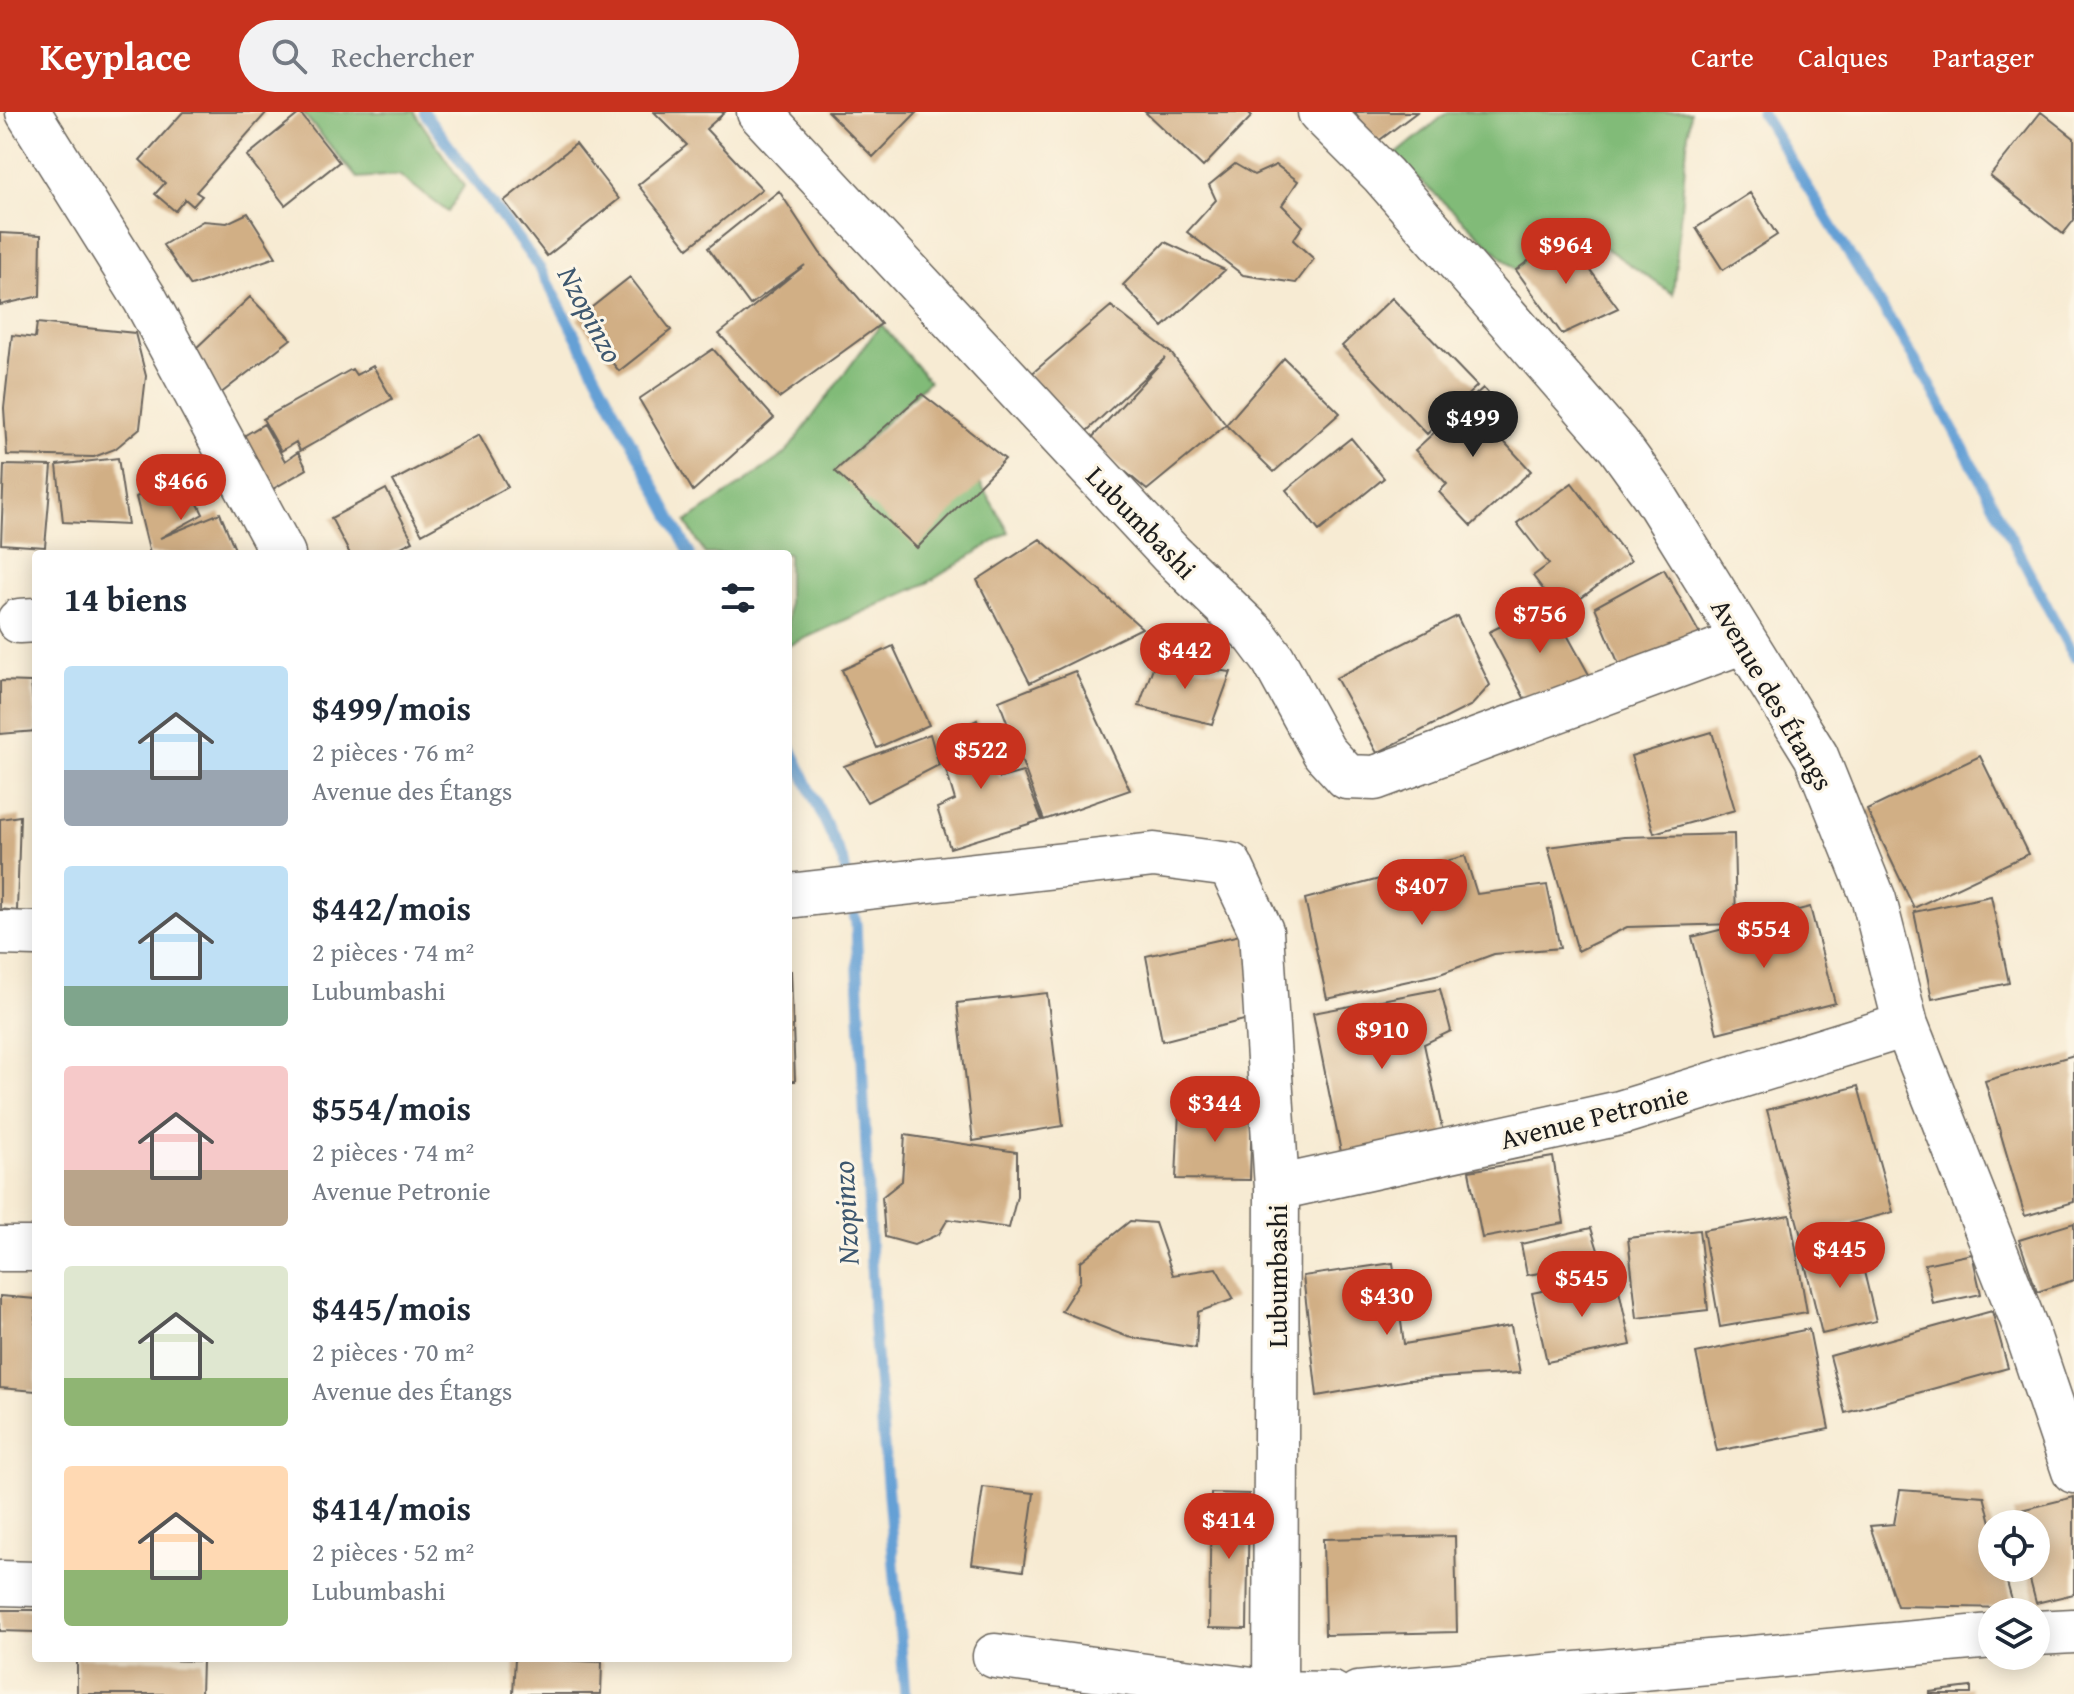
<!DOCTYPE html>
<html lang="fr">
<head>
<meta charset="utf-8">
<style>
  :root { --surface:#fff; --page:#f2f2f3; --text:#1f2937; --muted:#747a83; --accent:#c8321e }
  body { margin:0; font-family:"Gentium Book Plus",serif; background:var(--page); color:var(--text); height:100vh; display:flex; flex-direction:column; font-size:30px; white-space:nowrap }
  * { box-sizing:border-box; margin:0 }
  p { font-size:26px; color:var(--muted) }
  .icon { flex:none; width:44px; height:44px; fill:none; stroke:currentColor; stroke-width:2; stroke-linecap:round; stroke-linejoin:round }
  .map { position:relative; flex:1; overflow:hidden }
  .panel { position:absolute; left:32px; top:438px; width:760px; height:1112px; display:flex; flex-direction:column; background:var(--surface); border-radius:8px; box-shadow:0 4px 20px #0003 }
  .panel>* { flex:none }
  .tools { position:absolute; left:1978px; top:1398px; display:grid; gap:16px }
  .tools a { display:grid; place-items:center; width:72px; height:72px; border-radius:50%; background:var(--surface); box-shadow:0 4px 20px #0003; font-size:40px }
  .price { position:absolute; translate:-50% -68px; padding:0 18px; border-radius:28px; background:var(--accent); color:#fff; font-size:26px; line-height:52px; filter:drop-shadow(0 2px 4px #0008) }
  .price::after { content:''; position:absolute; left:50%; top:48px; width:24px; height:18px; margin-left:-12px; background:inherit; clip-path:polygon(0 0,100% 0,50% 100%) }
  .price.active { background:#222; color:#fff }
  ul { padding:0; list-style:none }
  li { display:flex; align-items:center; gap:24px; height:200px; padding:0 32px }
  li span { display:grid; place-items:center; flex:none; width:224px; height:160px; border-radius:8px; color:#555 }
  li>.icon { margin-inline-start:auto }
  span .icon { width:96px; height:96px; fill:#fffc; stroke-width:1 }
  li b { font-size:34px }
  h2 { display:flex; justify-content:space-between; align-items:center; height:96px; padding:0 32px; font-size:34px }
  header { display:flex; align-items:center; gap:48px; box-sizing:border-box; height:112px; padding:0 40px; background:var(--accent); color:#fff }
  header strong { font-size:38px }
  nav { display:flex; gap:44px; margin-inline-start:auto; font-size:28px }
  .search { width:560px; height:72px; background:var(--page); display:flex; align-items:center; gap:20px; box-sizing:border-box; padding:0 28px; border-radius:44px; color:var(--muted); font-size:30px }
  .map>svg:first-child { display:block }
</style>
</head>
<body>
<header>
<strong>Keyplace</strong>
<div class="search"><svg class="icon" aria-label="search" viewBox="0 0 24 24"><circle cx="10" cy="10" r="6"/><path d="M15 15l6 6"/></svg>Rechercher</div>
<nav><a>Carte</a><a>Calques</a><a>Partager</a></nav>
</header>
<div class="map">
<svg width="2074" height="1582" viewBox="0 0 2074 1582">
  <rect width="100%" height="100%" fill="#fcf5e5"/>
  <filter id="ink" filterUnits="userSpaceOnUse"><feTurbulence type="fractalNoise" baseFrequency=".0125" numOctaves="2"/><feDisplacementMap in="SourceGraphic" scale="16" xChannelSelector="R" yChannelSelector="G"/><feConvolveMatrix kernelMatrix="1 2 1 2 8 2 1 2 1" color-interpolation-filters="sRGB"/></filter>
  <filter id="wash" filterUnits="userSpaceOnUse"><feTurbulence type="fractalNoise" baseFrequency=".006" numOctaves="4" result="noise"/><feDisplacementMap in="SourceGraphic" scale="32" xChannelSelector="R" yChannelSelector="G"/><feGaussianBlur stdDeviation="1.8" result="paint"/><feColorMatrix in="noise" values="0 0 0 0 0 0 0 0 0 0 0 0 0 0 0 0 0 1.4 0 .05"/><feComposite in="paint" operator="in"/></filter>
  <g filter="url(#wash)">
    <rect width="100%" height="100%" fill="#f7ebd3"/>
    <path fill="#81bb78" stroke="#4e6c4a" stroke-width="2" d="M302 0H414L464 74 448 100 399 63 357 66Z
      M1448 0H1690L1673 182 1575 115 1516 158 1394 44Z
      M881 212 929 269 835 359 980 371 1009 420 927 471 788 534V442H705L686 410 785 342Z"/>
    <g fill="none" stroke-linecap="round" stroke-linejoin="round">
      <path stroke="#65a0d5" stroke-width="11" d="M424 0 541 158 690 442
        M1761 0 1929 271 2074 545
        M788 630 844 751 847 769
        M851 786 856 812 874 1218 905 1582"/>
    </g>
    <g id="blocks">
      <path fill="#d1af85" d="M183 0H267L196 80 202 84 193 94 185 87 175 99 155 82 165 71 140 48Z
        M654 0H725L706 17 762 77 688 136 638 73 687 33Z
        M828 0H917L873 45Z
        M1145 0H1248L1252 4 1203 55Z
        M1354 0H1417L1377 30Z
        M2041 0 2074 26V108L2063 122 1990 64Z
        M300 1 339 50 285 93 247 44Z
        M576 32 619 87 547 144 504 89Z
        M1235 52 1254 63 1276 53 1298 69 1282 93 1303 114 1293 128 1314 147 1296 171 1243 163 1187 120 1216 88 1209 73Z
        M779 79 820 141 881 212 779 286 719 222 805 153 750 193 708 136Z
        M1750 81 1777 123 1723 158 1696 116Z
        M248 101 276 145 191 174 163 133 203 109 227 111Z
        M0 121 41 123 40 184 0 193Z
        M1564 122 1618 196 1562 222 1516 158Z
        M1165 130 1225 158 1163 215 1123 173Z
        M630 165 671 218 619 259 577 207Z
        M250 185 291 227 220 282 192 240Z
        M1392 186 1477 274 1427 322 1342 234Z
        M1111 194 1171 241 1226 313 1284 246 1340 301 1274 360 1226 313 1147 378 1089 329 1165 246 1087 319 1029 264Z
        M37 211 135 221 146 264 140 316 115 337 94 345 7 343 4 296 12 223 35 226Z
        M713 237 774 306 693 379 639 287Z
        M373 254 392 287 300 339 296 330 281 339 263 307 352 257 356 263Z
        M1483 276 1502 296 1486 310 1531 359 1471 414 1439 380 1447 372 1415 338Z
        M922 282 1005 347 917 436 835 359Z
        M264 312 285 349 298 340 307 357 271 378 242 325Z
        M479 323 508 375 422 422 393 369Z
        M1351 326 1384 366 1319 419 1286 378Z
        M118 346 128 413 63 410 57 353Z
        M4 353 52 354 45 435 1 432Z
        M183 361 203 402 160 426 220 401 237 442H150L136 385Z
        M1572 371 1631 449 1561 501 1533 464 1549 452 1517 411Z
        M386 377 413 429 388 442H350L331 406Z
        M1040 427 1142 516 1030 571 977 468Z
        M1664 457 1703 528 1625 567 1595 495Z
        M1549 490 1592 568 1529 595 1489 520Z
        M1457 504 1490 573 1472 593 1377 641 1336 566Z
        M893 534 929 613 877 636 842 558Z
        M1155 550 1231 560 1212 612 1139 594Z
        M1075 559 1130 678 1044 708 999 589Z
        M0 569 31 570 36 619 0 622Z
        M977 608 1000 666 1023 660 1042 708 950 736 937 696 955 688 937 628Z
        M1712 620 1735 698 1654 721 1631 644Z
        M930 622 939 653 867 690 844 654Z
        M1980 644 2028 742 1914 796 1867 698Z
        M20 704 17 799 0 797V707Z
        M1734 722 1736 812 1627 815 1578 839 1548 735 1624 725Z
        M1465 744 1477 782 1547 773 1560 836 1494 842 1440 862 1327 887 1305 787Z
        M1991 784 2009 871 1932 887 1914 800Z
        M1810 795 1835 891 1717 921 1692 825Z
        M1258 819 1244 908 1162 929 1146 844Z
        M788 859H791L795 969H788Z
        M1440 877 1451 919 1424 932 1444 1025 1342 1045 1313 901Z
        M1047 881 1063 1014 973 1029 957 891Z
        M2074 943V1090L2025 1104 1985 969Z
        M1858 974 1893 1100 1801 1124 1767 998Z
        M1252 995 1250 1068 1176 1067 1179 998Z
        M905 1023 1017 1040V1084L1009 1116 948 1107 939 1122 914 1133 885 1125 882 1085 902 1069Z
        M1553 1045 1564 1111 1482 1126 1469 1059Z
        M1790 1103 1807 1200 1720 1215 1703 1118Z
        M1130 1109 1155 1111 1173 1163 1216 1156 1234 1187 1198 1200 1196 1236 1128 1225 1061 1199 1080 1169V1150Z
        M2074 1111V1168L2037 1180 2019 1128Z
        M1591 1116 1602 1151 1527 1163 1521 1132Z
        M1699 1118 1708 1198 1637 1206 1628 1126Z
        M1858 1135 1876 1209 1822 1222 1804 1148Z
        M1972 1142 1981 1182 1933 1192 1925 1152Z
        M1393 1151 1404 1232 1511 1214 1520 1261 1408 1268 1317 1284 1303 1164Z
        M1616 1164 1631 1233 1547 1250 1532 1181Z
        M0 1184 36 1187V1279L0 1276Z
        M1992 1199 2008 1256 1845 1301 1830 1244Z
        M1809 1217 1829 1317 1717 1339 1696 1241Z
        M983 1375 1034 1381 1023 1459 972 1452Z
        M1900 1378 1984 1384 1992 1414V1456H2003L2014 1496 1897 1494 1870 1414 1894 1412Z
        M1211 1381 1249 1382 1247 1517 1209 1516Z
        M2074 1385V1482L2036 1491 2027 1456H2036V1412H2016L2013 1400Z
        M1455 1424 1457 1520 1325 1523 1323 1427Z
        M0 1498H36V1520L0 1519Z
        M77 1546 202 1549 201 1582H77Z
        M515 1546 602 1550 601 1582H513Z
        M1971 1575V1582H1930V1580Z"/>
    </g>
  </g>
  <g filter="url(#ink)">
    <use href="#blocks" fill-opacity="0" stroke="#69645c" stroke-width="2"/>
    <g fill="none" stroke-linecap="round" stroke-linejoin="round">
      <defs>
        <path id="minor" d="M28 0 145 187 283 442
          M759 0 1171 442 1255 523 1273 547 1324 640 1347 665 1375 666 1744 529
          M1320 0 1383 63 1618 333 1654 383 1816 644 1874 788 1906 913 2026 1217 2074 1359
          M19 509 36 508
          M788 784 1154 743 1230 753 1261 819 1277 1076 1275 1581
          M0 821 36 822
          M1277 1076 1620 1001 1906 913
          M0 1137H36
          M0 1471 36 1472
          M2036 1521 2074 1519
          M995 1544 1275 1581 1332 1582
          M1358 1582 1992 1524"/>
      </defs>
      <use href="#minor" stroke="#69645c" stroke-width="47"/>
      <use href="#minor" stroke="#fff" stroke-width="44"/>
    </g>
  </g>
  <g text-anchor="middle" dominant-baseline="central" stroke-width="6" stroke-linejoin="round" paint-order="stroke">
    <g font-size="28" fill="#1c1c1c" stroke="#fcf5e5">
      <text transform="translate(1142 410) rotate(46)">Lubumbashi</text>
      <text transform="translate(1773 582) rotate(60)">Avenue des Étangs</text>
      <text transform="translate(1594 1004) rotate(-14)">Avenue Petronie</text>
      <text transform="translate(1276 1164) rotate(-90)">Lubumbashi</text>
    </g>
    <g font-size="30" font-style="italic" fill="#3d576f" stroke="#fcf5e5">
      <text transform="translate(591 202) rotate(62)">Nzopinzo</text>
      <text transform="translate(845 1101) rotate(-93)">Nzopinzo</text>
    </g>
  </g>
</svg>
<div class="tools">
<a><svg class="icon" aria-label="locate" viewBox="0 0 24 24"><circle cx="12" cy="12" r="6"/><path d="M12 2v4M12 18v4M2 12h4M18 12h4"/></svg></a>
<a><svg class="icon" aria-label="layers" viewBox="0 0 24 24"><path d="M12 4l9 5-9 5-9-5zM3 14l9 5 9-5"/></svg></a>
</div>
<b class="price" style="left:1566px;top:174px">$964</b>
<b class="price active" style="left:1473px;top:347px">$499</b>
<b class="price" style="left:181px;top:410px">$466</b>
<b class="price" style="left:1540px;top:543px">$756</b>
<b class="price" style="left:1185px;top:579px">$442</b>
<b class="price" style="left:981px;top:679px">$522</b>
<b class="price" style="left:1422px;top:815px">$407</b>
<b class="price" style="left:1764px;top:858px">$554</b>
<b class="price" style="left:1382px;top:959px">$910</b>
<b class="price" style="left:1215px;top:1032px">$344</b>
<b class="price" style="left:1840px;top:1178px">$445</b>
<b class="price" style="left:1582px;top:1207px">$545</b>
<b class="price" style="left:1387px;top:1225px">$430</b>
<b class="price" style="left:1229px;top:1449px">$414</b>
<section class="panel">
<h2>14 biens<svg class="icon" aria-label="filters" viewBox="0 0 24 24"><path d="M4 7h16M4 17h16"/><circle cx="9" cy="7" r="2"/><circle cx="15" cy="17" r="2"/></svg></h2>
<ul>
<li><span style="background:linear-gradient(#bfe0f5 65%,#9aa5b1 0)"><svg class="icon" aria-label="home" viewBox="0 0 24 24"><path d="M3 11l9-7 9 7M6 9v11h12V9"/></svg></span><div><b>$499/mois</b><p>2 pièces · 76 m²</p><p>Avenue des Étangs</p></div></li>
<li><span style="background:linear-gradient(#bfe0f5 75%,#7fa58c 0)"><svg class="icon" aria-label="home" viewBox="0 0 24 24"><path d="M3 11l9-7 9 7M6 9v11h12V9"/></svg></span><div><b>$442/mois</b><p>2 pièces · 74 m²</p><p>Lubumbashi</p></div></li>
<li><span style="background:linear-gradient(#f6c9c9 65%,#b9a48a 0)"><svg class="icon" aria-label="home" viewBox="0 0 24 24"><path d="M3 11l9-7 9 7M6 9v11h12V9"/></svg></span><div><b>$554/mois</b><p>2 pièces · 74 m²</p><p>Avenue Petronie</p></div></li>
<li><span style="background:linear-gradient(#dfe7d0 70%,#8fb573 0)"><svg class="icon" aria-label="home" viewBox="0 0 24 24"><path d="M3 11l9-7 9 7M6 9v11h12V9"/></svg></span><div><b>$445/mois</b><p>2 pièces · 70 m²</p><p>Avenue des Étangs</p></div></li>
<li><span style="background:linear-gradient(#ffd9b3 65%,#8fb573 0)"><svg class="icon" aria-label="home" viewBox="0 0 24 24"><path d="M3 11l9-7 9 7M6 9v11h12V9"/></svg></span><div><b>$414/mois</b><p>2 pièces · 52 m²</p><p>Lubumbashi</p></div></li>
</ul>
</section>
</div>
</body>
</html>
